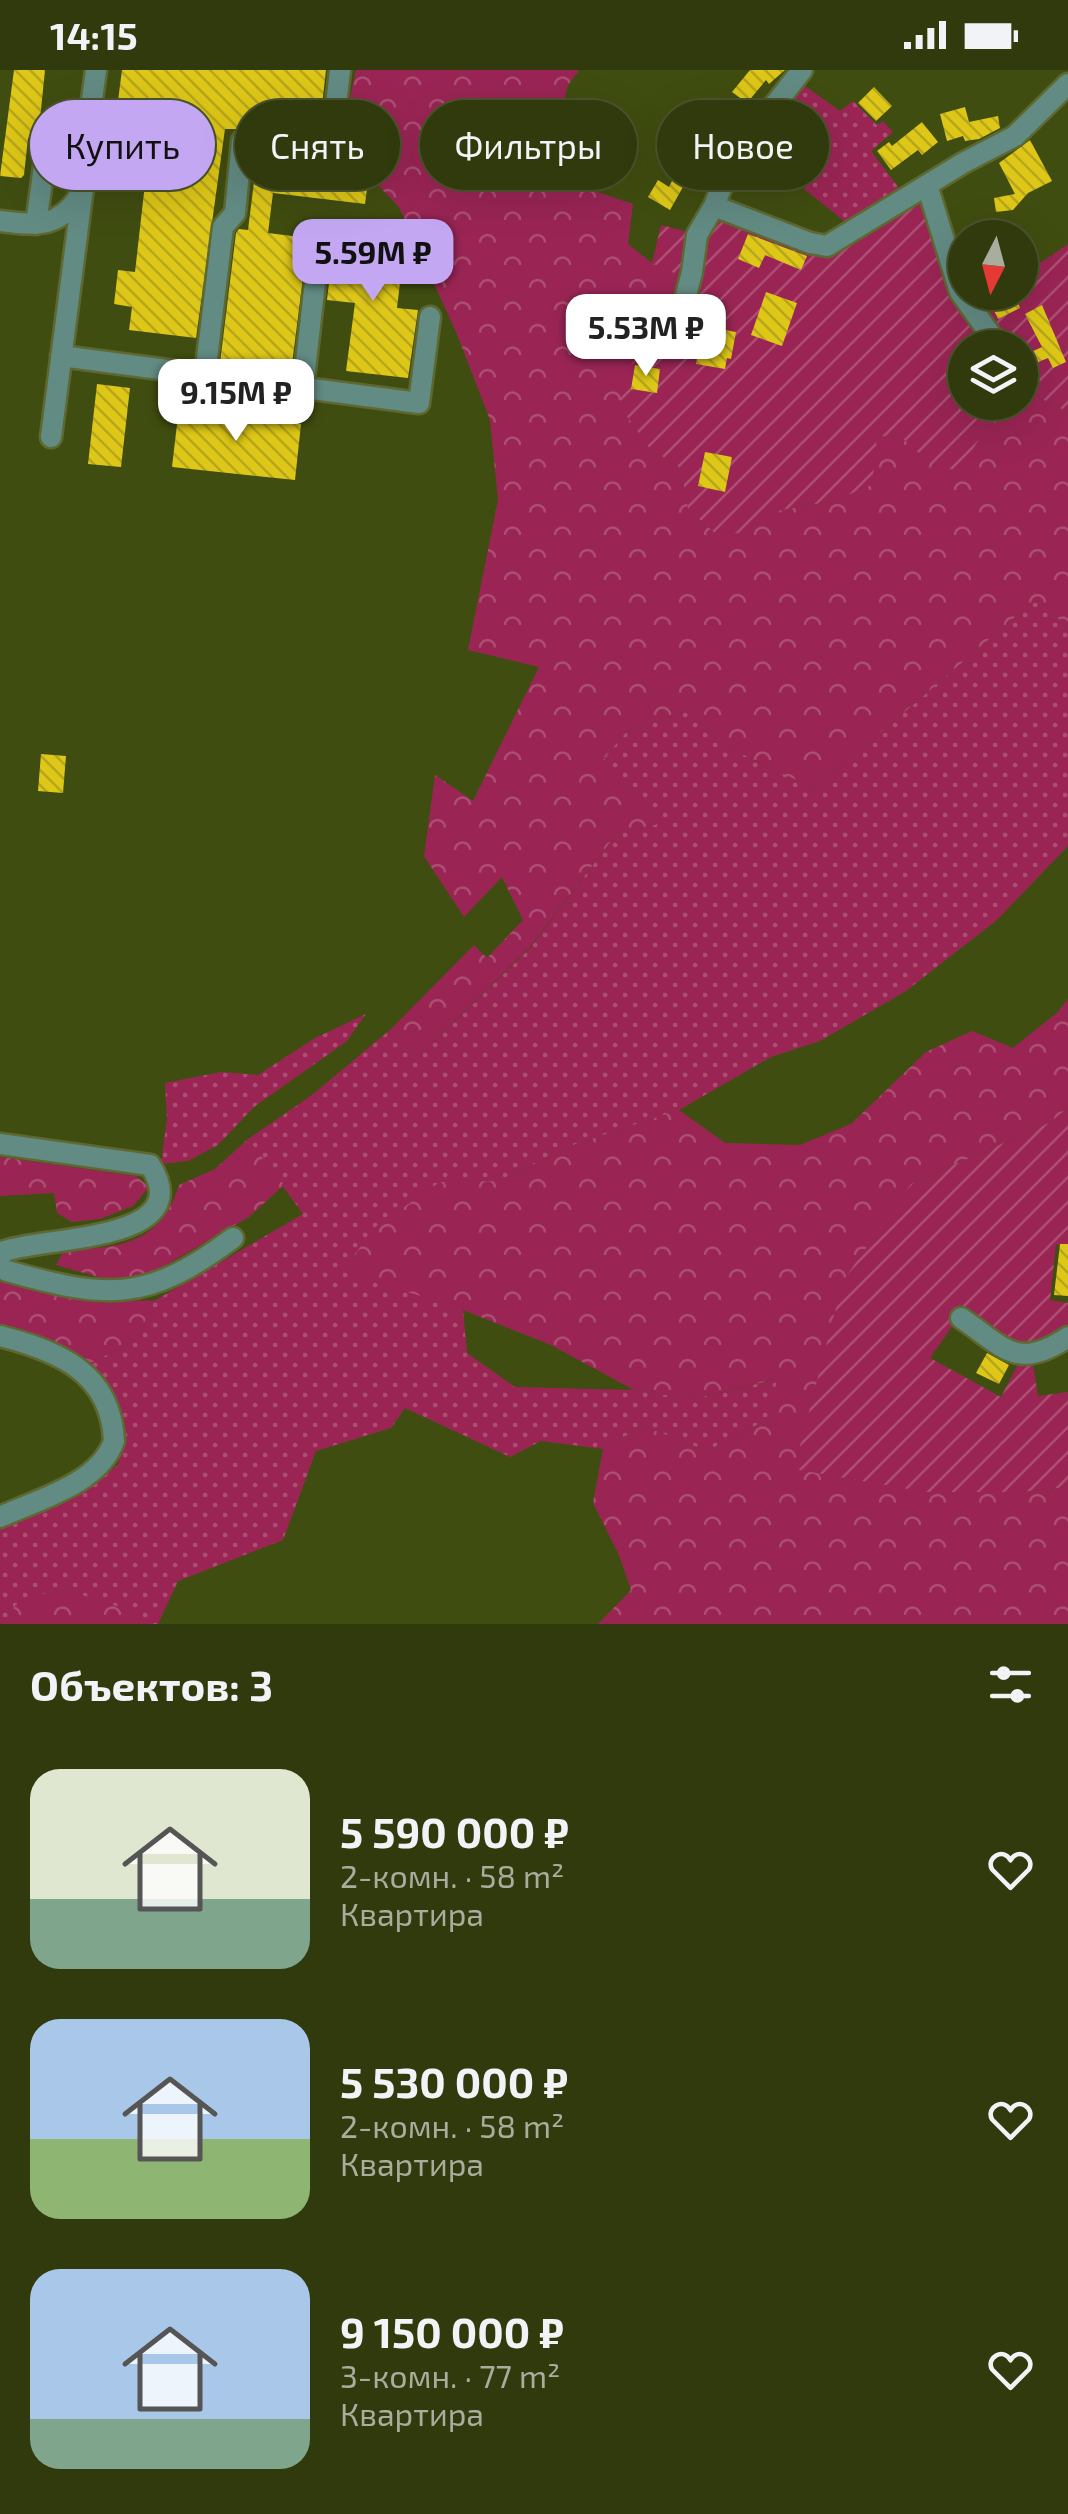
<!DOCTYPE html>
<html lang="ru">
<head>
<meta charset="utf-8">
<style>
  :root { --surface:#303a0c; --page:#384115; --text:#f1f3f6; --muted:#a8ad9d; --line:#4b542d; --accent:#c3a7f2 }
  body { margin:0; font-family:"Exo 2",sans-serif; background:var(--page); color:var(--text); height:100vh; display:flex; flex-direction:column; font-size:38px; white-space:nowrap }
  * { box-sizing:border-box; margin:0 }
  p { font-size:32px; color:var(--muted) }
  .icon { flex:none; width:55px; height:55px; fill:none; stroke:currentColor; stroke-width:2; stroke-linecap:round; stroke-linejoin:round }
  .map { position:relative; height:1554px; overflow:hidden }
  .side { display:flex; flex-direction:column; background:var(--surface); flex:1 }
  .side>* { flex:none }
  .top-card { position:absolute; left:30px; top:30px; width:1010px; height:90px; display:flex; gap:20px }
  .needle { width:65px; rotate:186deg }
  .tools { position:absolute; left:948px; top:150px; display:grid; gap:20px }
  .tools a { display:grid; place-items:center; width:90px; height:90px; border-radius:50%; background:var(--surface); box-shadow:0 10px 40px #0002,0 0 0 2px var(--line); font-size:50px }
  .price { position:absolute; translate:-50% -85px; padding:0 22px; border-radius:20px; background:#fff; color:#222; font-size:32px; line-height:65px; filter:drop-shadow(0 2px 5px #0008) }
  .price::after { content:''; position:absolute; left:50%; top:60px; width:30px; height:22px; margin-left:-15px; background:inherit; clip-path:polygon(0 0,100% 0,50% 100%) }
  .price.current { background:var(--accent); color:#111 }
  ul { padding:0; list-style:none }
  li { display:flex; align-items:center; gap:30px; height:250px; padding:0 30px }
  li span { display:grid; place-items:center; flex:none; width:280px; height:200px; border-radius:30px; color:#555 }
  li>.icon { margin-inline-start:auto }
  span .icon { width:120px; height:120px; fill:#fffc; stroke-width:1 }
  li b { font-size:42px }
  h2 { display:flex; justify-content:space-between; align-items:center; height:120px; padding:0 30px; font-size:42px }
  .pill { padding:0 35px; border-radius:45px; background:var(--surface); box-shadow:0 10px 40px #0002,0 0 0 2px var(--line); font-size:35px; line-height:90px }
  .pill.current { background:var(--accent); color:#111 }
  .status { display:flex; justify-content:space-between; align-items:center; height:70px; padding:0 50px; background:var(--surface); direction:ltr }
  .status svg { height:28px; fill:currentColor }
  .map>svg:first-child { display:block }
</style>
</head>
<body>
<div class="status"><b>14:15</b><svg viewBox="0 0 49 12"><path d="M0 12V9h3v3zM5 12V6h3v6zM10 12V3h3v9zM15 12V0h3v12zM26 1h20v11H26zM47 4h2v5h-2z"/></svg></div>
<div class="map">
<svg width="1068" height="1554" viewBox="0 0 1068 1554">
  <defs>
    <pattern id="grass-dots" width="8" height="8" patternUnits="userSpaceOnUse" patternTransform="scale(2.5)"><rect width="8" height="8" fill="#9a2555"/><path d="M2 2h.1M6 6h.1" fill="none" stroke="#ab4e72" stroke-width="1.8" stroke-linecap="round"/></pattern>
    <pattern id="forest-crowns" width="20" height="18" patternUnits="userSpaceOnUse" patternTransform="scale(2.5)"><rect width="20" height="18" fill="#9a2555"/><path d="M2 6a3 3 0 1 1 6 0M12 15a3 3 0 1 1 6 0" fill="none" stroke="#ab4e72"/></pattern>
    <pattern id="garden-furrows" width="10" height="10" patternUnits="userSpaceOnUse" patternTransform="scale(2.5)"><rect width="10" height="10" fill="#9a2555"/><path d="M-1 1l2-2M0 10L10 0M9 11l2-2" fill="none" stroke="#ab4e72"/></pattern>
    <pattern id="building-back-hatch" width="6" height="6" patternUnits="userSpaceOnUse" patternTransform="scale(2.5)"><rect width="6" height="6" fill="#dec716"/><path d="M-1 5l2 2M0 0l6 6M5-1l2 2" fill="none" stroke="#b6a61e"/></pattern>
  </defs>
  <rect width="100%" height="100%" fill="#404d10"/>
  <path fill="url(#grass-dots)" d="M798 11 840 41 853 31 877 55 883 51 893 62 871 81 902 122 848 154 804 119 824 91 761 57Z
    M1037 528 1068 558V776L997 850 906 921 820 971 771 987 679 1040 576 1074 499 1111 440 1113 463 1240 467 1283 515 1317 634 1320 693 1329 778 1309 769 1349 707 1381 643 1356 603 1379 541 1371 510 1387 405 1338 391 1358 316 1381 283 1470 178 1511 158 1554H146L116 1536 16 1535 3 1554H0V1458L83 1418 118 1395 121 1351 91 1293 137 1269 154 1231 303 1144 248 1069 312 1025 391 959 416 989 530 878 617 763 657 754 604 688 628 660 689 641 732 679 815 719Z
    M366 944 347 971 254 1037 218 1075 188 1091 161 1094 167 1048 165 1013 221 1002 258 1005 315 968Z"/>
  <path fill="url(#forest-crowns)" d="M356 0H579L568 15 552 78 571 113 633 134 628 174 652 193 676 203 663 256 632 293 650 379 681 398 750 462 776 441 833 431 877 367 899 365 967 389 1000 333 1020 332V320L1056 335 1068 344V558L1037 528 815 719 732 679 689 641 628 660 604 688 658 754 617 763 530 877 415 990 391 959 474 875 487 888 523 850 502 807 464 847 424 786 435 705 473 731 539 597 468 580 498 430 490 350 457 264 399 137 348 84 345 50Z
    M1068 929V1038L1051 1052 911 1114 925 1422H1021L1068 1417V1554H598L631 1520 619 1485 593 1433 603 1379 643 1356 707 1381 769 1349 777 1309 693 1329 634 1320 551 1275 463 1240 343 1201 374 1158 440 1112 499 1111 576 1074 679 1040 725 1073 800 1075 851 1054 926 982 972 961 1013 978 1058 942Z
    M248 1069 284 1115 249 1147 149 1205 105 1209 56 1195 64 1180C119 1178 160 1175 179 1115L215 1099Z
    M0 1087 136 1106 149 1117 133 1136 100 1149 72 1152 57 1143 54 1123 0 1126Z
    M0 1210C32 1218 64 1228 96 1232 116 1234 134 1229 154 1231L137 1269 91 1293 45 1271 0 1257Z
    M59 1518 117 1536 146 1554H3L16 1535Z"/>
  <path fill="url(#garden-furrows)" d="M928 108 965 222H1020V196L1042 192 1068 174V344L1056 335 1020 320V278H965V332L1000 333 961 400 935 398 899 365 877 367 872 415 833 431 776 441 751 462 717 465 688 439 681 398 650 379 619 335 632 293 663 256 676 204 652 193 661 155 689 162 708 128 813 166H830Z
    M1068 1038V1176L1056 1175 1050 1230 1068 1233V1262L1024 1280 963 1241 930 1288 1001 1327 1017 1296 1033 1295 1038 1326 1068 1322V1417L1021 1422H925L794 1399 843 1211 911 1114 1051 1052Z"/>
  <path fill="url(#building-back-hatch)" d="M14 0H45L38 69 28 68 24 105 21 108 0 106Z
    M122 0H326L318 71 280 66 277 93 316 98 320 107 326 110 335 109 342 101 369 104 365 134 273 123 268 163 308 168 291 302 220 293 236 163 239 159 248 160 260 64 249 59H225L196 268 129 260 132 237 114 234 118 200 135 202 147 96 153 97 159 51 116 46Z
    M750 0H785L769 14 766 10 747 33 732 22Z
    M874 17 892 36 876 51 858 33Z
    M965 37 969 52 998 46 1000 58 979 69 965 71 963 66 947 71 940 44Z
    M594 46 618 54 608 83 584 75Z
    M922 52 938 72 922 85 918 80 891 100 877 81 889 72 892 76Z
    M1030 70 1052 111 1028 123 1013 140 996 142 994 128 1015 124 999 93Z
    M689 77 710 87 697 113 688 108 670 140 648 127 658 110 669 117Z
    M335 163 405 171 397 238 418 240 408 308 346 301 355 233 327 230Z
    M748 164 807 186 801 200 765 185 759 198 738 189Z
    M766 222 797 233 782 276 751 265Z
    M1004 222H1013L1020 238 998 249 989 230Z
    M1042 235 1066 292 1053 298 1048 288 1036 293 1031 282 1042 277 1025 244Z
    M703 256 736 262 731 289 727 288 725 299 696 294Z
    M635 295 660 299 657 323 631 319Z
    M97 314 130 318 121 397 88 394Z
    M179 337 301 354 295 410 172 397Z
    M705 382 732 387 725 422 698 416Z
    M41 684 66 686 63 723 38 721Z
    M1060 1174H1068V1226L1054 1225Z
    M987 1283 1009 1295 999 1314 976 1303Z"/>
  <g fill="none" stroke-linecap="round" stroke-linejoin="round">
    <defs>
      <path id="minor" d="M329 97 340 0
        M927 115 960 222 1000 278
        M714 136 810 173 827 176 963 93 1015 66 1068 14
        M0 151C35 155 57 159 79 127L96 0
        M36 154 45 89 53 84 86 88
        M673 277 692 202 697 165 714 136 733 88 802 0
        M61 286 419 333 430 247
        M205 305 223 157 235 143 242 71
        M303 318 316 203
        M51 367 84 110
        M0 1074 150 1095C201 1174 39 1166 2 1182L0 1188
        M0 1193 1 1198 7 1201C108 1229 146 1233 233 1168
        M961 1248C1005 1278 1017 1301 1068 1267
        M0 1266C58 1281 111 1302 114 1371 99 1414 39 1429 0 1447"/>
    </defs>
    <use href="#minor" stroke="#5d6931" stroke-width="25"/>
    <use href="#minor" stroke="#628b83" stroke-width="20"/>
  </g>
</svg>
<div class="tools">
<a><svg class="needle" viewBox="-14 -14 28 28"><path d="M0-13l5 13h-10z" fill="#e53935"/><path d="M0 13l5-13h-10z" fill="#a8ad9d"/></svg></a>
<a><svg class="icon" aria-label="layers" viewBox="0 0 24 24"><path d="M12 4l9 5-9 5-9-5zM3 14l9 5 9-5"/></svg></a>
</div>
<b class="price current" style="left:373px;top:234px">5.59M ₽</b>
<b class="price" style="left:646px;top:309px">5.53M ₽</b>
<b class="price" style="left:236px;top:374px">9.15M ₽</b>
<div class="top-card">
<a class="pill current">Купить</a>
<a class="pill">Снять</a>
<a class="pill">Фильтры</a>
<a class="pill">Новое</a>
</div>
</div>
<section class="side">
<h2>Объектов: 3<svg class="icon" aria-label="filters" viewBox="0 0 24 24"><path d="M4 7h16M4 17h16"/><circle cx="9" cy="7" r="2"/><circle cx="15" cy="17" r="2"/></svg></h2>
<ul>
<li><span style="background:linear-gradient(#dfe7d0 65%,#7fa58c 0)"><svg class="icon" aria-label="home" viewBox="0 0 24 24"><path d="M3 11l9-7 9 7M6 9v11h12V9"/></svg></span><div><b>5 590 000 ₽</b><p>2-комн. · 58 m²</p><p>Квартира</p></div><svg class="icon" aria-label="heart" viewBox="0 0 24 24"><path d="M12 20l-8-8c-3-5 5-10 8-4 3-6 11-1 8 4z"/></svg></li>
<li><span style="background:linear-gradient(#a9c7e8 60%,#8fb573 0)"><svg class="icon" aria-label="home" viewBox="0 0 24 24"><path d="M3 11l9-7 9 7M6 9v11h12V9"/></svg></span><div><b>5 530 000 ₽</b><p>2-комн. · 58 m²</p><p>Квартира</p></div><svg class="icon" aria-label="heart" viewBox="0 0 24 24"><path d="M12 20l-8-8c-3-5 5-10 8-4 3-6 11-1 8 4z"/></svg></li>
<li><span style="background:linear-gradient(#a9c7e8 75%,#7fa58c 0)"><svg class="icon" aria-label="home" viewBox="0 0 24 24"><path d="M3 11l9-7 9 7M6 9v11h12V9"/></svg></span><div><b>9 150 000 ₽</b><p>3-комн. · 77 m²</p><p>Квартира</p></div><svg class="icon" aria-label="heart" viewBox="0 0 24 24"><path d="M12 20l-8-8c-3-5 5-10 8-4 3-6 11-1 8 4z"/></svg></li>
</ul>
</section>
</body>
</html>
